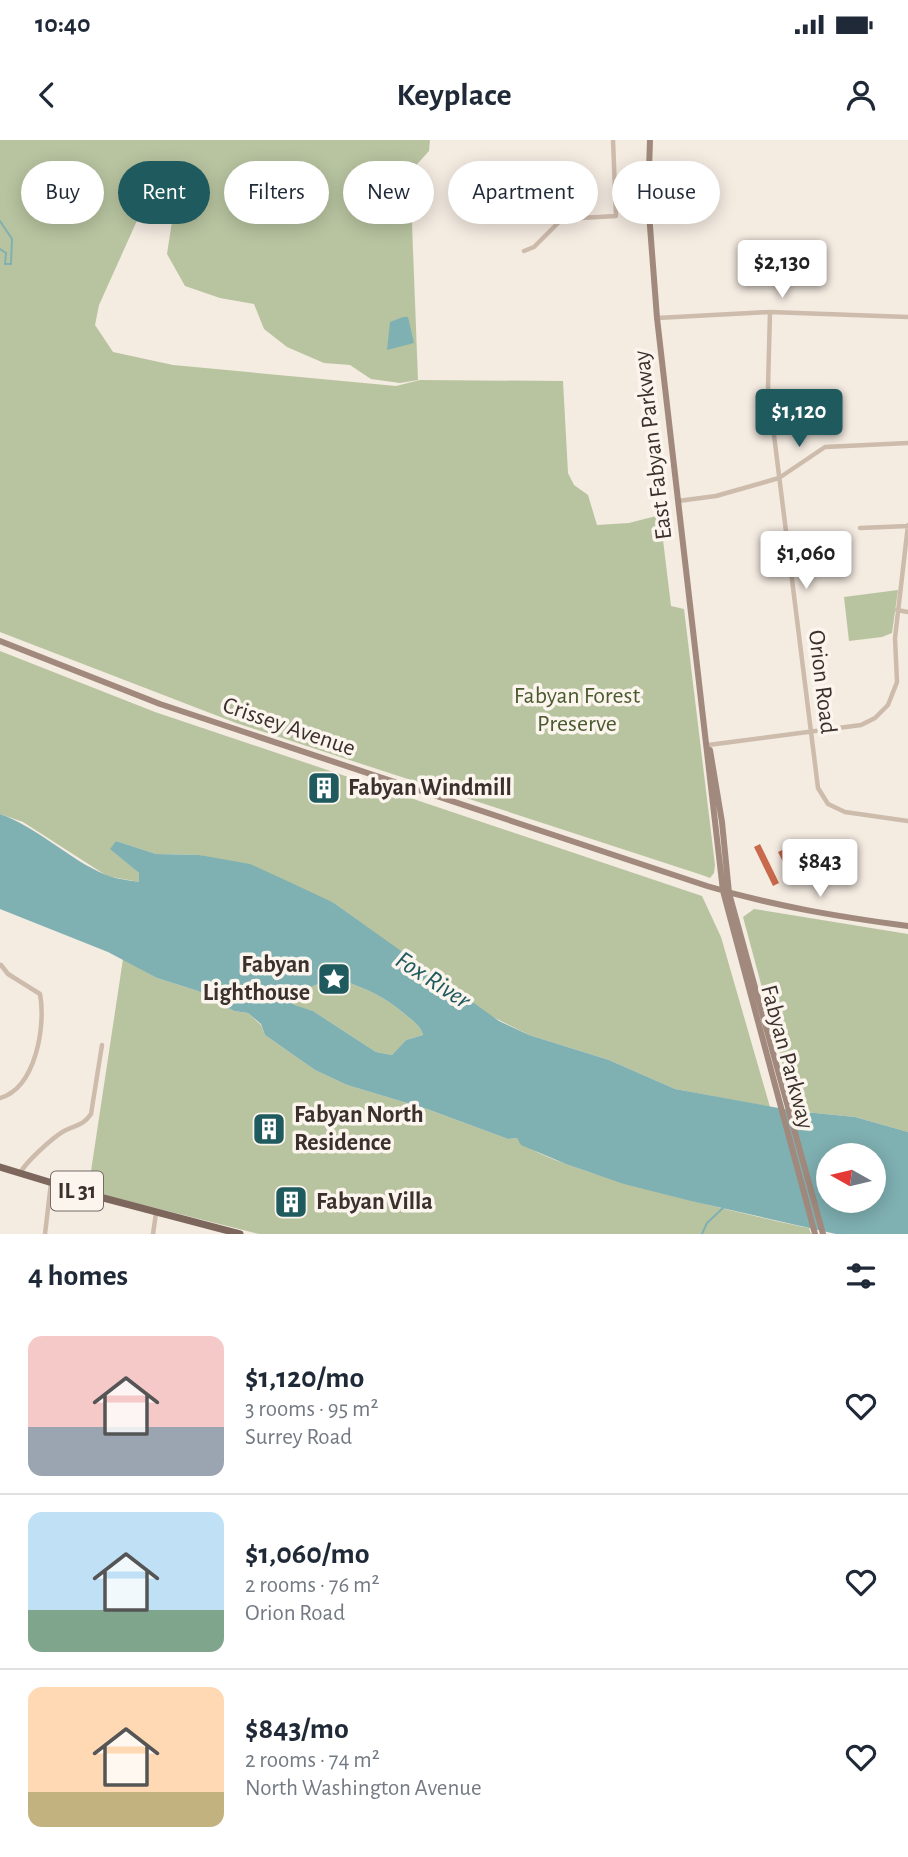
<!DOCTYPE html>
<html lang="en">
<head>
<meta charset="utf-8">
<style>
  :root { --surface:#fff; --page:#f2f2f3; --text:#1f2937; --muted:#747a83; --line:#e0e1e3; --accent:#1f5a5e }
  body { margin:0; font-family:"Alegreya Sans",sans-serif; background:var(--page); color:var(--text); height:100vh; display:flex; flex-direction:column; font-size:26px; white-space:nowrap }
  * { box-sizing:border-box; margin:0 }
  p { font-size:23px; color:var(--muted) }
  .icon { flex:none; width:38px; height:38px; fill:none; stroke:currentColor; stroke-width:2; stroke-linecap:round; stroke-linejoin:round }
  .map { position:relative; height:1094px; overflow:hidden }
  .panel { display:flex; flex-direction:column; background:var(--surface); flex:1 }
  .panel>* { flex:none }
  .guide { position:absolute; left:21px; top:21px; width:866px; height:63px; display:flex; gap:14px }
  .needle { width:46px; rotate:278deg }
  .controls { position:absolute; left:816px; top:1003px; display:grid; gap:14px }
  .controls a { display:grid; place-items:center; width:70px; height:70px; border-radius:50%; background:var(--surface); box-shadow:0 4px 18px #0003; font-size:35px }
  .price { position:absolute; translate:-50% -60px; padding:0 16px; border-radius:7px; background:#fff; color:#222; font-size:23px; line-height:46px; filter:drop-shadow(0 2px 4px #0008) }
  .price::after { content:''; position:absolute; left:50%; top:42px; width:21px; height:16px; margin-left:-10px; background:inherit; clip-path:polygon(0 0,100% 0,50% 100%) }
  .price.active { background:var(--accent); color:#fff }
  ul { padding:0; list-style:none }
  li { display:flex; align-items:center; gap:21px; height:175px; padding:0 28px }
  li+li { border-top:2px solid var(--line) }
  li span { display:grid; place-items:center; flex:none; width:196px; height:140px; border-radius:14px; color:#555 }
  li>.icon { margin-inline-start:auto }
  span .icon { width:84px; height:84px; fill:#fffc; stroke-width:1 }
  li b { font-size:30px }
  h2 { display:flex; justify-content:space-between; align-items:center; height:84px; padding:0 28px; font-size:30px }
  .pill { padding:0 24px; border-radius:32px; background:var(--surface); box-shadow:0 4px 18px #0003; font-size:24px; line-height:63px }
  .pill.active { background:var(--accent); color:#fff }
  .status { display:flex; justify-content:space-between; align-items:center; height:49px; padding:0 35px; background:var(--surface); direction:ltr }
  .status svg { height:19px; fill:currentColor }
  header { display:flex; justify-content:space-between; align-items:center; height:91px; padding:0 28px; background:var(--surface); font-size:32px; font-weight:700 }
  .map>svg:first-child { display:block }
</style>
</head>
<body>
<div class="status"><b>10:40</b><svg viewBox="0 0 49 12"><path d="M0 12V9h3v3zM5 12V6h3v6zM10 12V3h3v9zM15 12V0h3v12zM26 1h20v11H26zM47 4h2v5h-2z"/></svg></div>
<header><svg class="icon" aria-label="back" viewBox="0 0 24 24"><path d="M15 5l-7 7 7 7"/></svg>Keyplace<svg class="icon" aria-label="person" viewBox="0 0 24 24"><circle cx="12" cy="8" r="4"/><path d="M4 21q1-7 8-7t8 7"/></svg></header>
<div class="map">
<svg width="908" height="1094" viewBox="0 0 908 1094">
  <rect width="100%" height="100%" fill="#f4ebe1"/>
  <path fill="#b8c4a0" d="M0 0H430L429 11 410 32 418 240 400 243 371 239 350 225 324 223 287 207 264 189 254 164 220 158 185 146 167 114 178 42 158 34 99 165 95 185 113 212 173 225 396 246 420 240 563 241 568 333 574 345 588 355 597 385 629 383 660 375 671 466 684 469 715 725 714 733 710 738 702 735 236 583 0 492Z
    M898 450 892 493 882 497 849 501 844 457Z
    M0 511 155 572 702 756 721 797 770 967 675 949 609 920 529 895 483 872 334 763 199 715 156 714 116 701 111 709 139 733V742L107 736 23 682 0 674Z
    M754 769 908 794V992L855 977 795 971 743 777Z
    M123 819 157 838 198 851 234 871 248 873 261 885 265 895 315 930 347 945 427 969 508 999 517 998C534 1027 765 1079 809 1088L811 1094H259L88 1051Z
    M334 837C365 849 380 853 406 875 413 881 421 886 423 895L406 900 392 915 376 912 313 871 294 866 289 856Z"/>
  <path fill="#7fb0b2" fill-rule="evenodd" d="M403 177H408L414 203 387 210 390 182Z
    M0 674C39 688 68 719 106 735 116 739 128 740 139 742V733L110 709 116 701 156 714 199 715 250 724 298 746 334 763 499 881 529 895 609 920 675 949 795 971 855 977 908 992V1094H836L691 1061 624 1044 566 1024 521 1005 517 998 508 999 427 969 347 945 315 930 265 895 261 884 248 873 234 871 198 851 157 838 108 812 0 769ZM334 837C365 849 380 853 406 875 413 881 421 886 423 895L406 900 392 915 376 912 313 871 294 865 290 856ZM828 1015H873V1060H828Z"/>
  <g fill="none" stroke-linecap="round" stroke-linejoin="round">
    <path stroke="#7fb0b2" stroke-width="2" d="M0 81 12 99 11 124H5L6 113 0 109
      M702 1094 707 1083 723 1068"/>
  </g>
  <path fill="#c8694b" d="M760 704 779 743 773 746 754 707Z
    M787 708 792 719 797 717 802 728 789 734 778 712Z"/>
  <g fill="none" stroke-linecap="round" stroke-linejoin="round">
    <path stroke="#cdbbac" stroke-width="4.5" d="M524 111 534 107 562 79 616 76 613 0
      M770 172 768 247 818 648 828 664 845 672 908 681
      M657 178 770 172 908 177
      M678 361 716 356 779 338 825 307 908 303
      M860 388 908 386
      M897 470 908 472
      M708 605 861 585 875 578 888 565 897 542 895 498 908 385
      M0 958C36 948 46 885 40 854L8 834 1 825
      M20 1033C26 1022 52 998 64 991 75 985 83 986 91 974L102 905
      M45 1094 51 1043
      M153 1094 156 1073"/>
    <path stroke="#a18a7d" stroke-width="6" d="M650 0 648 60 657 178 723 751 815 1094
      M0 501 160 564 707 746C773 766 840 777 908 786
      M710 610 722 682 729 753 823 1094"/>
    <path stroke="#7d675c" stroke-width="7" d="M0 1027 92 1055 240 1094"/>
  </g>
  <defs>
    <symbol id="building-square" viewBox="-11 -11 22 22"><rect x="-9" y="-9" width="18" height="18" rx="4" fill="#1f5a5e" stroke="#fbf5ee"/><path d="M-4-6H4V6H1V3H-1V6H-4ZM-2.5-4.3h1.7v1.8h-1.7ZM.8-4.3h1.7v1.8H.8ZM-2.5-1h1.7V.8h-1.7ZM.8-1h1.7V.8H.8Z" fill="#fff"/></symbol>
    <symbol id="sight-square" viewBox="-11 -11 22 22"><rect x="-9" y="-9" width="18" height="18" rx="4" fill="#1f5a5e" stroke="#fbf5ee"/><path d="M0-6L1.8-2.2L6-1.7L2.9 1.2L3.7 5.4L0 3.3L-3.7 5.4L-2.9 1.2L-6-1.7L-1.8-2.2Z" fill="#fff"/></symbol>
  </defs>
  <g fill-rule="evenodd">
    <use href="#building-square" x="305" y="629" width="38" height="38"/>
    <use href="#sight-square" x="315" y="820" width="38" height="38"/>
    <use href="#building-square" x="250" y="970" width="38" height="38"/>
    <use href="#building-square" x="272" y="1043" width="38" height="38"/>
  </g>
  <g text-anchor="middle" dominant-baseline="central" stroke-width="7" stroke-linejoin="round" paint-order="stroke">
    <rect fill="#fbf5ee" stroke="#756b66" stroke-width="2" x="51" y="1031.5" width="52" height="39" rx="5"/>
    <g font-size="23" font-weight="bold" fill="#3b302b">
      <text x="77" y="1051">IL 31</text>
    </g>
    <g font-size="24" fill="#3b302b" stroke="#fbf5ee">
      <text transform="translate(653 305) rotate(-97)">East Fabyan Parkway</text>
      <text transform="translate(822 542) rotate(83)">Orion Road</text>
      <text transform="translate(289 587) rotate(19)">Crissey Avenue</text>
      <text transform="translate(787 917) rotate(75)">Fabyan Parkway</text>
    </g>
    <g font-size="24" fill="#4a5a2e" stroke="#fbf5ee">
      <text x="577" y="556">Fabyan Forest<tspan x="577" dy="28">Preserve</tspan></text>
    </g>
    <g font-size="24" font-weight="bold" fill="#3b302b" stroke="#fbf5ee" text-anchor="start">
      <text x="348" y="648">Fabyan Windmill</text>
      <text x="310" y="825" text-anchor="end">Fabyan<tspan x="310" dy="28">Lighthouse</tspan></text>
      <text x="294" y="975">Fabyan North<tspan x="294" dy="28">Residence</tspan></text>
      <text x="316" y="1062">Fabyan Villa</text>
    </g>
    <g font-size="26" font-style="italic" fill="#1f5a5e" stroke="#fbf5ee">
      <text transform="translate(433 840) rotate(33)">Fox River</text>
    </g>
  </g>
</svg>
<div class="controls">
<a><svg class="needle" viewBox="-14 -14 28 28"><path d="M0-13l5 13h-10z" fill="#e53935"/><path d="M0 13l5-13h-10z" fill="#747a83"/></svg></a>
</div>
<b class="price" style="left:782px;top:160px">$2,130</b>
<b class="price active" style="left:799px;top:309px">$1,120</b>
<b class="price" style="left:806px;top:451px">$1,060</b>
<b class="price" style="left:820px;top:759px">$843</b>
<div class="guide">
<a class="pill">Buy</a>
<a class="pill active">Rent</a>
<a class="pill">Filters</a>
<a class="pill">New</a>
<a class="pill">Apartment</a>
<a class="pill">House</a>
</div>
</div>
<section class="panel">
<h2>4 homes<svg class="icon" aria-label="filters" viewBox="0 0 24 24"><path d="M4 7h16M4 17h16"/><circle cx="9" cy="7" r="2"/><circle cx="15" cy="17" r="2"/></svg></h2>
<ul>
<li><span style="background:linear-gradient(#f6c9c9 65%,#9aa5b1 0)"><svg class="icon" aria-label="home" viewBox="0 0 24 24"><path d="M3 11l9-7 9 7M6 9v11h12V9"/></svg></span><div><b>$1,120/mo</b><p>3 rooms · 95 m²</p><p>Surrey Road</p></div><svg class="icon" aria-label="heart" viewBox="0 0 24 24"><path d="M12 20l-8-8c-3-5 5-10 8-4 3-6 11-1 8 4z"/></svg></li>
<li><span style="background:linear-gradient(#bfe0f5 70%,#7fa58c 0)"><svg class="icon" aria-label="home" viewBox="0 0 24 24"><path d="M3 11l9-7 9 7M6 9v11h12V9"/></svg></span><div><b>$1,060/mo</b><p>2 rooms · 76 m²</p><p>Orion Road</p></div><svg class="icon" aria-label="heart" viewBox="0 0 24 24"><path d="M12 20l-8-8c-3-5 5-10 8-4 3-6 11-1 8 4z"/></svg></li>
<li><span style="background:linear-gradient(#ffd9b3 75%,#c2b280 0)"><svg class="icon" aria-label="home" viewBox="0 0 24 24"><path d="M3 11l9-7 9 7M6 9v11h12V9"/></svg></span><div><b>$843/mo</b><p>2 rooms · 74 m²</p><p>North Washington Avenue</p></div><svg class="icon" aria-label="heart" viewBox="0 0 24 24"><path d="M12 20l-8-8c-3-5 5-10 8-4 3-6 11-1 8 4z"/></svg></li>
</ul>
</section>
</body>
</html>
